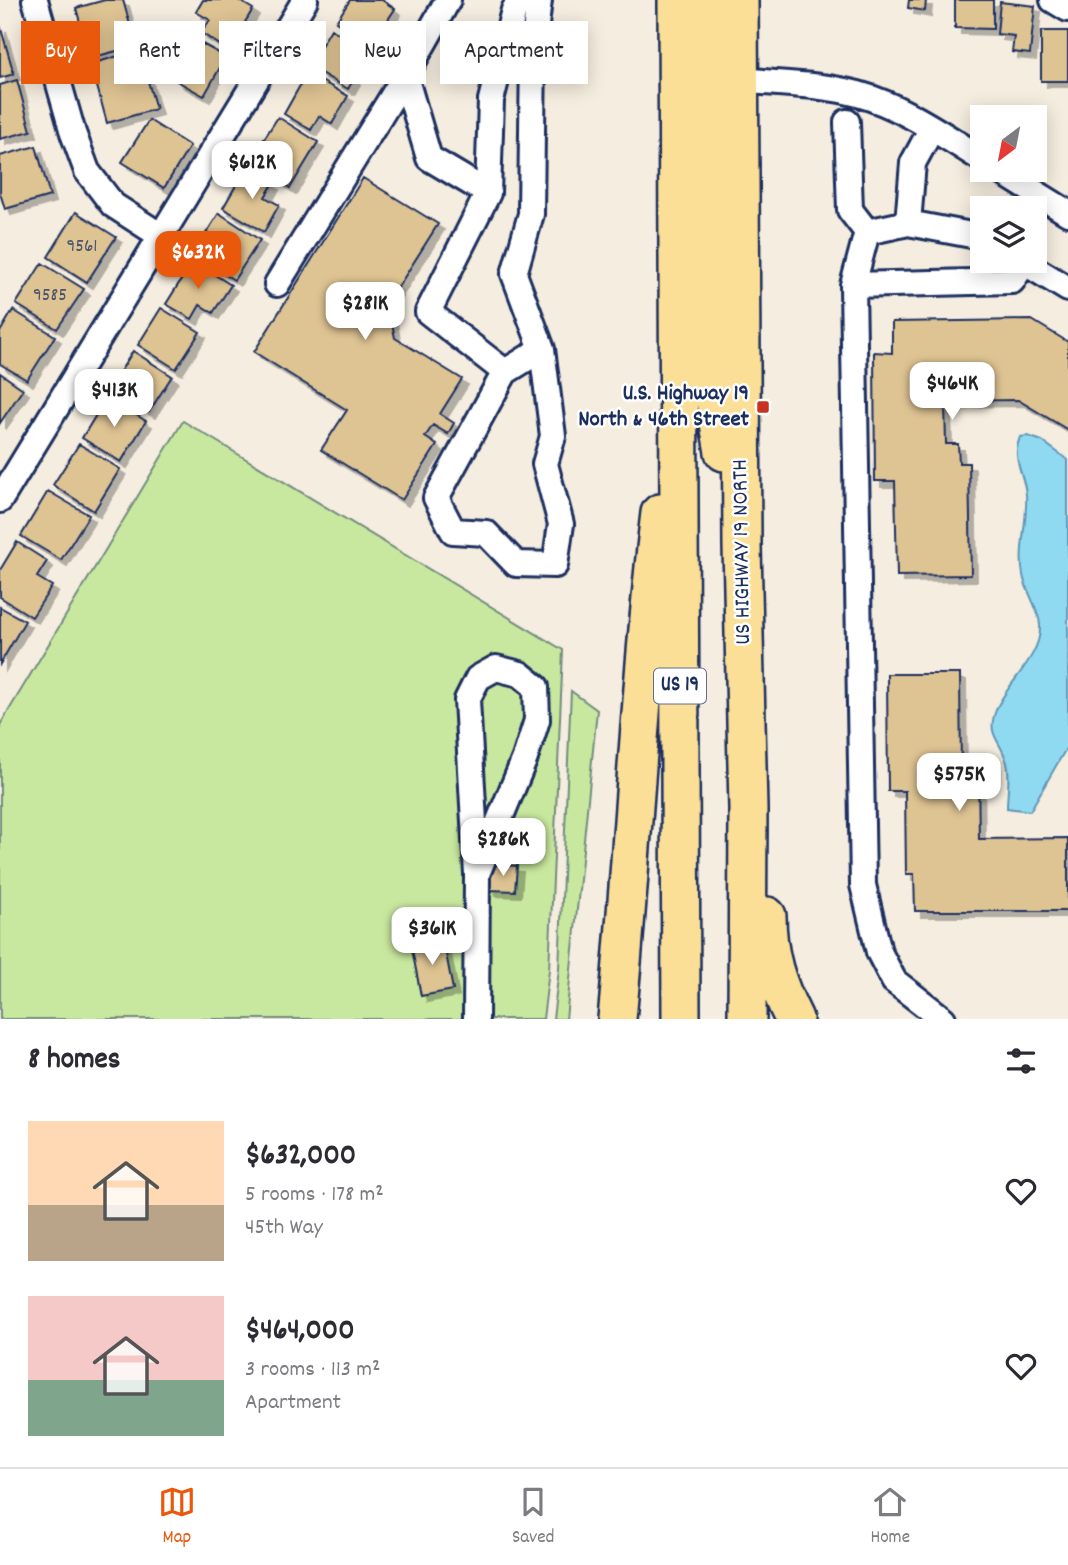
<!DOCTYPE html>
<html lang="en">
<head>
<meta charset="utf-8">
<style>
  :root { --surface:#fff; --page:#f2f2f3; --text:#2b2b33; --muted:#7c7c81; --line:#e1e1e2; --accent:#ea580c }
  body { margin:0; font-family:Dekko,sans-serif; background:var(--page); color:var(--text); height:100vh; display:flex; flex-direction:column; font-size:26px; white-space:nowrap }
  * { box-sizing:border-box; margin:0 }
  p { font-size:23px; color:var(--muted) }
  .icon { flex:none; width:38px; height:38px; fill:none; stroke:currentColor; stroke-width:2; stroke-linecap:round; stroke-linejoin:round }
  .map { position:relative; height:1019px; overflow:hidden }
  .panel { display:flex; flex-direction:column; background:var(--surface); flex:1 }
  .panel>* { flex:none }
  .guide { position:absolute; left:21px; top:21px; width:700px; height:63px; display:flex; gap:14px }
  .needle { width:46px; rotate:212deg }
  .buttons { position:absolute; left:970px; top:105px; display:grid; gap:14px }
  .buttons a { display:grid; place-items:center; width:77px; height:77px; border-radius:0px; background:var(--surface); box-shadow:0 4px 18px #0003; font-size:35px }
  .price { position:absolute; translate:-50% -60px; padding:0 16px; border-radius:14px; background:#fff; color:#222; font-size:23px; line-height:46px; filter:drop-shadow(0 2px 4px #0008) }
  .price::after { content:''; position:absolute; left:50%; top:42px; width:21px; height:16px; margin-left:-10px; background:inherit; clip-path:polygon(0 0,100% 0,50% 100%) }
  .price.on { background:var(--accent); color:#fff }
  ul { padding:0; list-style:none }
  li { display:flex; align-items:center; gap:21px; height:175px; padding:0 28px }
  li span { display:grid; place-items:center; flex:none; width:196px; height:140px; border-radius:0px; color:#555 }
  li>.icon { margin-inline-start:auto }
  span .icon { width:84px; height:84px; fill:#fffc; stroke-width:1 }
  li b { font-size:30px }
  h2 { display:flex; justify-content:space-between; align-items:center; height:84px; padding:0 28px; font-size:30px }
  .chip { padding:0 24px; border-radius:0px; background:var(--surface); box-shadow:0 4px 18px #0003; font-size:24px; line-height:63px }
  .chip.on { background:var(--accent); color:#fff }
  .dock { display:flex; justify-content:space-around; align-items:center; height:98px; border-top:2px solid var(--line); background:var(--surface); font-size:19px; color:var(--muted) }
  .dock a { display:grid; justify-items:center; gap:4px }
  .dock .on { color:var(--accent) }
  .map>svg:first-child { display:block }
</style>
</head>
<body>
<div class="map">
<svg width="1068" height="1019" viewBox="0 0 1068 1019">
  <defs>
    <filter id="shadow"><feDropShadow dx="6" dy="6" stdDeviation="0" flood-color="#0004"/></filter>
  </defs>
  <rect width="100%" height="100%" fill="#f5eddf"/>
  <filter id="ink" filterUnits="userSpaceOnUse"><feTurbulence type="fractalNoise" baseFrequency=".0143" numOctaves="2"/><feDisplacementMap in="SourceGraphic" scale="14" xChannelSelector="R" yChannelSelector="G"/><feConvolveMatrix kernelMatrix="1 2 1 2 8 2 1 2 1" color-interpolation-filters="sRGB"/></filter>
  <g filter="url(#ink)">
    <path fill="#c9e89f" stroke="#728c7e" stroke-width="2" d="M183 421 563 650 549 970 543 1019H0V725Z
      M571 691 597 710 566 1019H553L559 969Z"/>
    <path fill="#90daf1" stroke="#6196b6" stroke-width="2" d="M1028 436 1042 441 1068 460V745L1030 811 1007 808C1007 793 1011 774 1006 760 1000 739 986 735 996 710 1007 682 1042 657 1040 625 1039 608 1026 592 1023 575 1018 548 1028 521 1026 494 1024 474 1011 458 1020 437Z"/>
    <path fill="#dec393" stroke="#1b2f5e" stroke-width="2" filter="url(#shadow)" d="M105 0H123L136 46 90 58 76 8Z
      M203 0H238L253 9 228 50 201 33 210 20 196 12Z
      M350 0H382L395 9 371 45 336 22Z
      M909 0H926L925 11 908 8Z
      M955 0H993V29L955 28Z
      M1000 2 1035 6 1030 54 1012 52 1014 36 997 34Z
      M0 25 14 74 0 78Z
      M331 29 370 51 348 89 309 66Z
      M1041 31H1068V81H1041Z
      M186 35 226 57 204 96 177 81 184 68 171 61Z
      M139 50 156 109 107 123 91 64Z
      M307 73 348 96 332 124 319 116 311 130 284 114Z
      M17 80 31 131 0 139V85Z
      M278 117 318 142 290 188 249 162Z
      M149 120 190 146 164 188 122 162Z
      M36 146 50 196 5 209 0 193V156Z
      M246 168 273 184 265 197 279 205 264 232 223 208Z
      M363 178 438 224 388 303 395 338 462 379 440 414 454 423 448 434 433 425 425 437 437 445 402 500 321 450 347 410 254 352Z
      M76 212 116 237 87 282 48 257Z
      M219 213 260 240 234 280 193 254Z
      M193 261 231 285 213 313 200 305 192 319 166 304Z
      M42 263 84 289 57 329 16 304Z
      M161 308 200 332 176 369 138 345Z
      M13 310 55 336 27 380 0 364V332Z
      M1032 320 1068 342V430L1018 400 945 401 946 444H958L959 463H969L971 575 897 576 895 481H875L874 352 892 353V322Z
      M133 351 172 376 149 412 110 388Z
      M0 373 23 389 0 423Z
      M107 397 146 421 121 462 82 438Z
      M79 444 120 469 94 511 53 485Z
      M48 491 89 515 61 560 21 536Z
      M17 542 47 561 37 577 52 586 32 617 0 597V570Z
      M0 607 25 621 0 664Z
      M887 674H960L961 771H978L979 839 1068 838V911H915L914 874H906L905 791H888Z
      M491 864 517 866 515 891 489 890Z
      M443 938 453 990 421 996 411 944Z"/>
    <g fill="none" stroke-linecap="round" stroke-linejoin="round">
      <defs>
        <path id="minor" d="M35 0 73 133 87 171 113 205 161 236
          M448 0 405 76 429 158 488 193
          M521 0 514 10 491 100 488 193 428 312 505 372 542 349 514 274 531 214 533 50 539 0
          M1053 0 1068 9
          M740 80C777 84 822 84 858 94 902 106 943 135 982 159
          M847 122 850 210 867 232
          M932 128 913 163 908 223 982 237
          M999 170 1068 213
          M908 223 867 232 853 285 863 885 879 952 894 981 943 1019
          M1022 261 1068 289
          M277 284 405 76
          M853 285 1012 281 1025 262
          M505 372 436 498 453 531 486 533 516 564 555 565 561 524 545 464 553 436 542 349
          M0 500 305 0
          M476 1019 477 874 467 700 478 678 496 668 520 674 536 687 537 720 525 758 477 874"/>
        <path id="highway" d="M677 0 681 1019
          M706 0 710 371 724 452
          M739 0 742 546 748 809 747 1019
          M767 916C767 955 777 985 794 1019
          M617 1019C633 851 640 681 660 513"/>
      </defs>
      <use href="#minor" stroke="#1b2f5e" stroke-width="30"/>
      <use href="#highway" stroke="#1b2f5e" stroke-width="42"/>
      <use href="#minor" stroke="#fff" stroke-width="24"/>
      <use href="#highway" stroke="#fbdf96" stroke-width="37"/>
    </g>
  </g>
  <rect fill="#c8321e" stroke="#fff" stroke-width="2.5" x="756" y="400" width="14" height="14" rx="3.5"/>
  <g text-anchor="middle" dominant-baseline="central" stroke-width="5" stroke-linejoin="round" paint-order="stroke">
    <g font-size="19" fill="#4c546b">
      <text x="82" y="247">9561</text>
      <text x="50" y="296">9585</text>
    </g>
    <rect fill="#fff" stroke="#5f6d8e" stroke-width="2" x="654" y="668.5" width="52" height="35" rx="5"/>
    <g font-size="21" font-weight="bold" fill="#1b2f5e">
      <text x="680" y="686">US 19</text>
    </g>
    <g font-size="23" font-weight="bold" fill="#1b2f5e" stroke="#fff" text-anchor="end">
      <text x="749" y="394">U.S. Highway 19<tspan x="749" dy="26">North &amp; 46th Street</tspan></text>
    </g>
    <g font-size="23" fill="#1b2f5e" stroke="#fff">
      <text transform="translate(743 552) rotate(-91)">US HIGHWAY 19 NORTH</text>
    </g>
  </g>
</svg>
<div class="buttons">
<a><svg class="needle" viewBox="-14 -14 28 28"><path d="M0-13l5 13h-10z" fill="#e53935"/><path d="M0 13l5-13h-10z" fill="#7c7c81"/></svg></a>
<a><svg class="icon" aria-label="layers" viewBox="0 0 24 24"><path d="M12 4l9 5-9 5-9-5zM3 14l9 5 9-5"/></svg></a>
</div>
<b class="price" style="left:252px;top:201px">$612K</b>
<b class="price on" style="left:198px;top:291px">$632K</b>
<b class="price" style="left:365px;top:342px">$281K</b>
<b class="price" style="left:952px;top:422px">$464K</b>
<b class="price" style="left:114px;top:429px">$413K</b>
<b class="price" style="left:959px;top:813px">$575K</b>
<b class="price" style="left:503px;top:878px">$286K</b>
<b class="price" style="left:432px;top:967px">$361K</b>
<div class="guide">
<a class="chip on">Buy</a>
<a class="chip">Rent</a>
<a class="chip">Filters</a>
<a class="chip">New</a>
<a class="chip">Apartment</a>
</div>
</div>
<section class="panel">
<h2>8 homes<svg class="icon" aria-label="filters" viewBox="0 0 24 24"><path d="M4 7h16M4 17h16"/><circle cx="9" cy="7" r="2"/><circle cx="15" cy="17" r="2"/></svg></h2>
<ul>
<li><span style="background:linear-gradient(#ffd9b3 60%,#b9a48a 0)"><svg class="icon" aria-label="home" viewBox="0 0 24 24"><path d="M3 11l9-7 9 7M6 9v11h12V9"/></svg></span><div><b>$632,000</b><p>5 rooms · 178 m²</p><p>45th Way</p></div><svg class="icon" aria-label="heart" viewBox="0 0 24 24"><path d="M12 20l-8-8c-3-5 5-10 8-4 3-6 11-1 8 4z"/></svg></li>
<li><span style="background:linear-gradient(#f6c9c9 60%,#7fa58c 0)"><svg class="icon" aria-label="home" viewBox="0 0 24 24"><path d="M3 11l9-7 9 7M6 9v11h12V9"/></svg></span><div><b>$464,000</b><p>3 rooms · 113 m²</p><p>Apartment</p></div><svg class="icon" aria-label="heart" viewBox="0 0 24 24"><path d="M12 20l-8-8c-3-5 5-10 8-4 3-6 11-1 8 4z"/></svg></li>
</ul>
</section>
<nav class="dock">
<a class="on"><svg class="icon" aria-label="map" viewBox="0 0 24 24"><path d="M3 6l6-2 6 2 6-2v14l-6 2-6-2-6 2zM9 4v14M15 6v14"/></svg>Map</a>
<a><svg class="icon" aria-label="saved" viewBox="0 0 24 24"><path d="M7 4h10v16l-5-4-5 4z"/></svg>Saved</a>
<a><svg class="icon" aria-label="home" viewBox="0 0 24 24"><path d="M3 11l9-7 9 7M6 9v11h12V9"/></svg>Home</a>
</nav>
</body>
</html>
